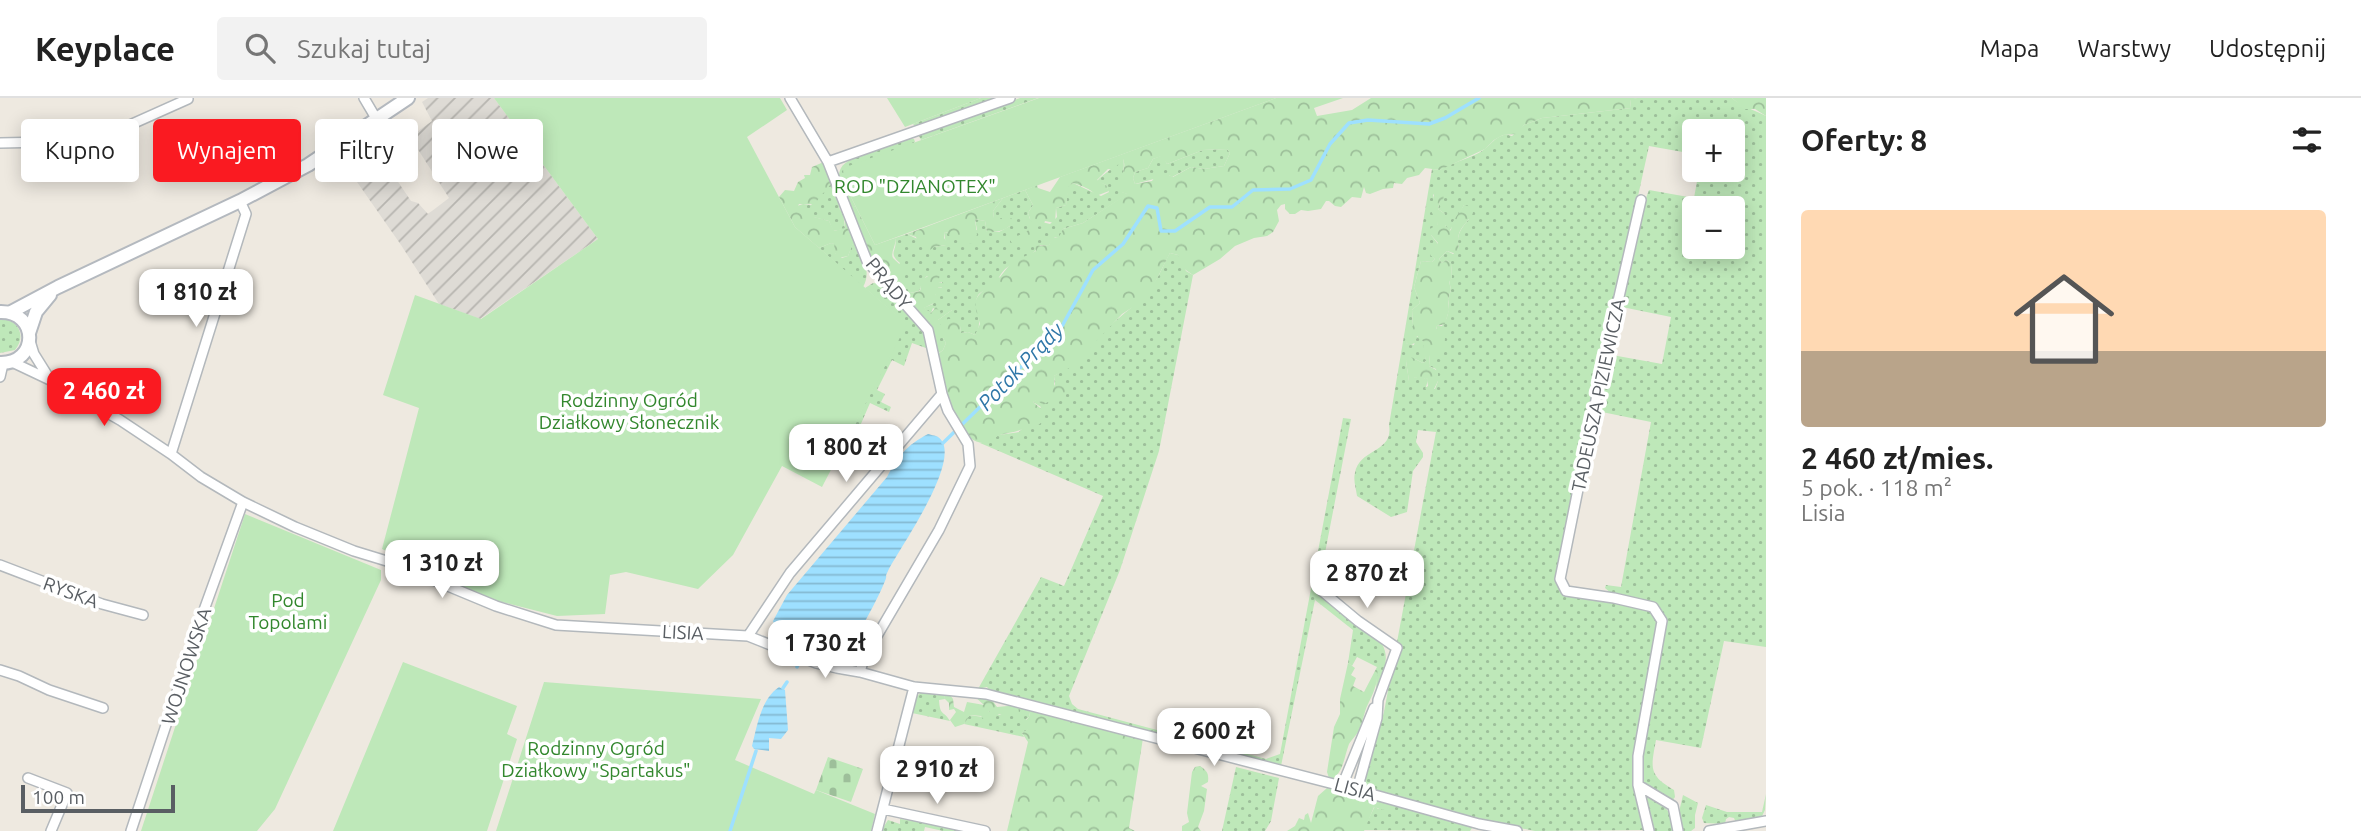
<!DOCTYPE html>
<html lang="pl">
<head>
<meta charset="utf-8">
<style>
  :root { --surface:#fff; --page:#f2f2f2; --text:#222; --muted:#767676; --line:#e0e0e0; --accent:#fa1a21 }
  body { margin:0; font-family:Ubuntu,sans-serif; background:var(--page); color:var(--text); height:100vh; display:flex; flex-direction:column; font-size:26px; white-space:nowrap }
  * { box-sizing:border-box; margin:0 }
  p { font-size:23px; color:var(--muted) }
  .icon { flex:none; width:38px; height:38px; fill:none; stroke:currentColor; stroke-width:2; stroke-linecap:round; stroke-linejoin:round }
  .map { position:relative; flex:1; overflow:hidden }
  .sheet { display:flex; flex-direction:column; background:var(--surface); width:595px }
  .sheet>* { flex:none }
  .hud { position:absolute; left:21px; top:21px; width:665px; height:63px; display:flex; gap:14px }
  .buttons { position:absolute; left:1682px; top:21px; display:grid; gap:14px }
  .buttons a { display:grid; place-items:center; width:63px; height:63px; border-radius:7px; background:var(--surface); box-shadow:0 4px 18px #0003; font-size:35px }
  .scale { position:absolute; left:21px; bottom:18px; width:154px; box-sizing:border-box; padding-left:7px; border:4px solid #595e63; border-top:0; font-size:19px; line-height:24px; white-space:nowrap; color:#595e63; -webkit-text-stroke:5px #fff; paint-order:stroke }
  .price { position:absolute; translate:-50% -60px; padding:0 16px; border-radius:14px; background:#fff; color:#222; font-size:23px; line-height:46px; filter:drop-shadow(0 2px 4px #0008) }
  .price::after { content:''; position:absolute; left:50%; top:42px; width:21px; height:16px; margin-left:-10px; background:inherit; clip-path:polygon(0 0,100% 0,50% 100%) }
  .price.current { background:var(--accent); color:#fff }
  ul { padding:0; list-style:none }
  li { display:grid; align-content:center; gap:14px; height:371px; padding:0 35px }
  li+li { border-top:2px solid var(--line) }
  li span { display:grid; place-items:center; height:217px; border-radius:7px; color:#555 }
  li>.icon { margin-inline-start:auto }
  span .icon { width:126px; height:126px; fill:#fffc; stroke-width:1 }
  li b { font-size:30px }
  h2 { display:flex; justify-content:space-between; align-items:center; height:84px; padding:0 35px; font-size:30px }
  .chip { padding:0 24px; border-radius:7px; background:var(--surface); box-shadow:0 4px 18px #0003; font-size:24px; line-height:63px }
  .chip.current { background:var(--accent); color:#fff }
  header { display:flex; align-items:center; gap:42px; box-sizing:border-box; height:98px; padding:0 35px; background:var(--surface); border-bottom:2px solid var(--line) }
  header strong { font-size:33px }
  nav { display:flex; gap:38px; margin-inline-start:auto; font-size:24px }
  .search { width:490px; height:63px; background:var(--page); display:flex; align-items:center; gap:18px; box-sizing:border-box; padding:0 24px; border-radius:7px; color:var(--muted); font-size:26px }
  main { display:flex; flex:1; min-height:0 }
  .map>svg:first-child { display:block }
</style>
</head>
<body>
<header>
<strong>Keyplace</strong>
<div class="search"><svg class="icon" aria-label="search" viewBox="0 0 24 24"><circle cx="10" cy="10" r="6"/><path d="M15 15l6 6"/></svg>Szukaj tutaj</div>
<nav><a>Mapa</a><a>Warstwy</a><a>Udostępnij</a></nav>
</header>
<main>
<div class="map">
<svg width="1766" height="733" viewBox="0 0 1766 733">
  <defs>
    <pattern id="industrial-furrows" width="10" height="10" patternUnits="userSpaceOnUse" patternTransform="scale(1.75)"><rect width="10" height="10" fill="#dedbd5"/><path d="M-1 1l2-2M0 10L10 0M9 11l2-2" fill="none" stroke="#b7b5b0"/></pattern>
    <pattern id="grass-dots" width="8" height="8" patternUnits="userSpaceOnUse" patternTransform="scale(1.75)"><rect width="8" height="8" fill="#bee8b9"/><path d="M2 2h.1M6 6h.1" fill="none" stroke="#9dbf9a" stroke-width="1.8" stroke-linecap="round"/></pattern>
    <pattern id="forest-crowns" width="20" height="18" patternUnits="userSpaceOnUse" patternTransform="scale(1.75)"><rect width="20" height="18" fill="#bee8b9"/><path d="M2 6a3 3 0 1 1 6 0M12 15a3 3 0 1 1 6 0" fill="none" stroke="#9dbf9a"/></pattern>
    <pattern id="cemetery-stones" width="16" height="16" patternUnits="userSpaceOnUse" patternTransform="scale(1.75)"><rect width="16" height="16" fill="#bee8b9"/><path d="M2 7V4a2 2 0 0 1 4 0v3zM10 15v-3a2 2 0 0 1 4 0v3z" fill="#9dbf9a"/></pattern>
    <pattern id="water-rules" width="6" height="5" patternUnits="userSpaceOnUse" patternTransform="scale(1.75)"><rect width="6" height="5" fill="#9ee0ff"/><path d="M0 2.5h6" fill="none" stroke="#84b9d2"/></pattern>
  </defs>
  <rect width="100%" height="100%" fill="#eee9e0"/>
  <path fill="url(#industrial-furrows)" d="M428 0H494L598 141 480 221 439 206 401 147 341 61 351 55 367 70 382 60 411 103 418 105 428 116 449 100 410 39 432 23 422 4Z"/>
  <path fill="url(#grass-dots)" fill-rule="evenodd" d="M981 0H999L915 28 913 26Z
    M1020 0H1038L921 42 919 38 920 36Z
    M1637 0H1732C1739 7 1756 13 1766 18V549L1724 543 1701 650 1656 642C1651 670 1648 677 1674 692L1675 699 1672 703 1643 686C1638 635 1656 571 1664 520L1657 507 1612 496 1605 490 1606 487 1621 489 1651 324 1602 314 1599 333 1595 321 1612 257 1662 266 1671 219 1622 209 1615 241H1614L1643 108 1649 92 1694 100 1699 72H1732V33H1694V56L1649 48 1571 404 1558 481 1561 492C1582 502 1639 501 1652 515 1654 517 1656 521 1657 524L1636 649 1643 732 1535 733 1465 719 1368 692 1363 685 1384 614 1436 334 1418 332 1416 344 1423 355V359L1413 373 1407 414 1391 419 1357 398C1356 390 1353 382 1355 375 1359 350 1394 355 1389 327L1432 71 1440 72C1452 64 1477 59 1487 49 1492 45 1494 41 1501 38 1507 36 1506 37 1512 38L1524 27 1542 20 1631 10 1630 1ZM1433 96 1440 103 1438 111 1445 116V127L1449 134 1464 107 1469 121C1460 132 1456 137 1459 151L1453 156 1447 153 1439 161 1442 165 1446 162 1451 165 1452 180 1449 182 1451 192 1448 201C1450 210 1448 221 1442 228H1437L1436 232 1438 257H1430L1429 268 1436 271 1438 283 1435 291 1426 289 1428 282 1426 279 1424 281 1415 279 1409 283 1406 263 1415 261 1423 265 1426 263 1424 244 1420 239H1416L1414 247 1406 245 1413 228 1412 212 1420 205 1414 189 1421 163 1432 164 1435 161 1431 157 1438 146 1431 137 1438 126ZM1694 110H1732V149H1694Z
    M908 40 914 41 915 44 844 85 856 109 848 107C843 97 835 81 841 70 848 57 893 46 908 40Z
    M1227 51 1230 55 1224 68 1204 71 1191 69 1172 79 1169 77 1135 86 1133 80 1135 74 1148 70 1153 61 1163 57 1167 66 1203 52Z
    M1123 60C1126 72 1120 81 1122 94L1128 96 1083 125 1063 131 1060 140 1055 139 1049 147H1040C1030 165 1003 158 995 190 959 194 989 220 975 237L968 234 961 235 960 228 943 240 946 245 943 252 936 257 925 226 930 222H938L952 212H945L942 216 933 210 931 215 923 210 933 206 937 189 942 190V184L938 185V183L927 178 925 180H917L921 189 919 193 905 196 904 199 872 167 891 177 900 165C887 154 898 154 895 140L907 136 934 149 946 147 944 134 958 136 977 132 975 121 985 123 987 134H999L1010 128 994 120 993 113 1003 100 1025 92 1033 107 1028 115 1030 121 1050 126 1057 119 1056 110 1066 107 1068 88 1073 85 1101 98 1109 94 1106 87 1097 83C1105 74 1116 69 1123 60Z
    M833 83 840 112 843 114 845 131 833 133 829 123 813 119 797 108 803 106 811 107Z
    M854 142C860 159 873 171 863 189L819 150 831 145 835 146V155L842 160 848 158Z
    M1170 155 1178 157 1186 173 1193 177 1159 353 1120 472 1069 598 1072 606 1078 611 1266 661 1280 656 1343 320 1351 321 1317 496 1382 546C1391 561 1382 577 1376 592L1377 569 1357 559 1352 568 1348 565 1353 532 1315 502 1281 668 990 593 987 589 978 591 1041 479 1064 488 1103 398 980 345 999 337 1019 334 1041 309 1033 304 1055 288 1054 278C1077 265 1085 252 1103 234 1122 216 1139 206 1154 185 1161 175 1164 165 1170 155Z
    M873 185 882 186 926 235 932 263 926 250 912 245 904 268 892 262 877 292 885 296 881 304 891 309 889 314 870 305 857 335 881 347 880 349 852 356 842 350 906 226 865 190Z
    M5 221C21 225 25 240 15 252L0 255V222Z
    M921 594H944L945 601 939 602C940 619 944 612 950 623L912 615 916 600Z
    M1018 607 1031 610 1029 619 1026 621 1029 631 1022 635 1024 639 964 626 969 617 983 619 989 613C1001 620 1010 618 1018 607Z
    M1236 669 1279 680 1271 723 1265 733H1222Z
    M1645 695C1661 706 1675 712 1673 733H1654Z
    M1766 696 1765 712 1760 722 1736 725 1734 720 1729 719 1726 721 1725 726 1704 725 1702 720 1706 707 1727 714H1762Z
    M1683 697 1698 705 1695 717V730L1691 733H1681L1678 718Z
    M1391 705 1474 727 1470 733 1363 732 1375 708 1378 711Z
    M900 721 926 724 965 733H943L925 729 924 733H881L888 722 900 726Z"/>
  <path fill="url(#forest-crowns)" fill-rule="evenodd" d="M1276 0H1343L1314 10 1317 18 1352 12 1371 0H1637L1630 2 1631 10 1542 20 1524 27 1517 36 1503 37 1494 42 1485 51 1440 72 1425 70 1419 77 1407 80 1402 86 1394 85 1393 90 1383 91 1370 96 1366 95 1364 89 1361 100 1352 99 1341 109 1335 108 1329 103H1326L1321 111 1308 113 1301 112 1295 116H1290L1285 111V106L1281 107 1277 112 1279 123 1273 134 1267 138 1254 140 1235 148 1220 161 1193 177 1180 168 1178 157 1170 155 1147 200 1122 216 1073 268 1054 278V286L1055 288 1064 287 1066 291V298L1061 302H1051L1043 307 1037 302 1033 304 1045 314 1042 324 1037 328H1028C1019 334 1011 334 1000 337 997 338 994 341 990 343 979 349 967 339 960 330L933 274 932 261 943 252 946 245 943 240 936 239 931 233 948 221H954L960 228 961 235 968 234 975 237 980 226C975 207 970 202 988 189L995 190 993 183 1000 179 1011 165 1036 153 1035 148 1049 147 1052 140 1059 139 1063 131 1083 125 1127 96 1118 93C1117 81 1128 73 1123 61L1113 72 1108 71 1097 82 1106 87 1109 93 1096 98C1091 90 1081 88 1073 85L1069 88 1066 107 1056 110 1055 125 1045 123 1043 128 1033 129 1028 115 1033 107 1025 92 1037 87 1038 90 1050 94 1060 79ZM1227 51 1230 55 1224 68 1204 71 1191 69 1173 79 1165 75 1157 76 1152 83 1135 86 1133 80 1135 74 1148 70 1153 61 1162 58 1167 66 1203 52Z
    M1732 0H1766V18L1755 11H1745Z
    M826 63 834 79C830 91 821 95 815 106H799L798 108 813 116 814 119 829 123 834 133 845 130 844 109 851 107 856 109 875 147 895 140C897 147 890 154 893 160 896 163 901 167 904 171L902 177H891L872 167 864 145 854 143 848 158 838 160 835 155 834 146 831 145 819 150 795 129 779 99 785 92 794 93 798 84 805 80 804 77H810L812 69Z
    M1435 92H1441L1444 95 1443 104 1440 103 1438 111 1445 116V127L1449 133 1451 132 1452 125 1464 107 1471 109 1473 115C1464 130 1455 131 1459 151L1456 156 1447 153 1439 161 1442 165 1446 162 1451 165 1452 180 1449 183 1451 192 1448 201 1449 212 1445 226 1437 228 1436 231 1442 234 1445 240 1444 253 1438 257H1430L1429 268 1438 273V283L1433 293 1429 294 1425 290 1428 288 1427 280 1421 282 1415 279 1412 284 1409 283 1406 263 1411 259 1423 265 1426 263 1423 249 1424 244 1417 238 1415 245 1410 247 1406 245 1408 231 1413 228 1412 212 1420 205 1414 189 1421 163 1432 164 1435 161 1430 157 1438 145 1431 137 1430 131 1438 126 1431 113Z
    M1003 100 993 113 994 120H1011L1014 123C1007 133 998 134 987 134L985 123 975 121 977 137 971 146H963L959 142 958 136 951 140 947 134H944V140L947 144 946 147 934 149 930 152 918 147 916 139 907 136Z
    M1029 132 1039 133V141L1026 149 1013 147 1010 142Z
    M933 175 940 177 938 184 946 186V188L944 190 938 189V194L935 197 936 204 924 210 931 215 936 209 942 216 946 208 951 209 952 212 938 222H930L925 226 919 219V214L913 212 904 199 905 196 920 193 921 189 913 180H925Z
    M1348 565 1355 570 1351 577 1356 580 1353 588 1364 594 1377 569C1379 582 1374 594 1368 606 1364 614 1363 624 1359 632 1357 637 1352 641 1349 646 1344 659 1344 672 1333 681L1329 680 1327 674 1334 629 1340 616V601Z
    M943 594 952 595 950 597 953 601 954 609 964 614 967 604 984 607 974 598 992 602 997 609 1018 607 1019 615 1004 618 999 616 995 619 989 613 985 623 981 618 970 617 964 626 955 629 950 622 956 614 954 611 949 612V605L945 601Z
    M1031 610 1143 640 1129 730 1135 733H1007L1028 644 1022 635 1028 631H1024L1023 625 1029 619Z
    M1200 668C1207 673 1209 675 1208 684L1201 688 1207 691 1204 713 1198 729 1201 733H1182V728L1189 724 1187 715 1192 674 1195 669Z
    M1327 690 1354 694 1356 697 1359 696 1391 705V709L1383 712 1374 709 1364 733H1287L1295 728 1299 720 1304 722 1305 717 1308 715 1311 725 1318 698Z"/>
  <path fill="url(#cemetery-stones)" d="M828 659 863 671 851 704 816 692Z"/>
  <path fill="#bee8b9" d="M494 0H780L787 12 747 39 795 129 907 226 822 389 782 368 733 457 698 491 626 474 610 477 605 516 557 518 490 501 382 451 419 310 383 297 415 197 481 221 598 141Z
    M887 0H981L905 29Z
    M1039 0H1276L875 147 844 85 843 70Z
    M245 416 381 472V482L275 711 257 733H141Z
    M403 564 517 608 507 636 517 641 487 733H333Z
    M544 584 761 601 735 662 814 696 816 692 875 716 871 733H496Z"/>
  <path fill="url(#water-rules)" d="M928 336C928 336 937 338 938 339 966 358 898 452 888 473 884 481 888 475 885 483 880 496 855 546 844 552 830 561 812 558 799 549 788 542 776 535 773 523L787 497 887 379C898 358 907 347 928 336Z
    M779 589 785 592 788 632 781 641 769 640V653L754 651 752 648C757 628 761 601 779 589Z"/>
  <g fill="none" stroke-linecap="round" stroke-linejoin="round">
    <path stroke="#9ee0ff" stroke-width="3.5" d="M943 345 1061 230 1093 172 1123 146 1148 108 1157 110 1161 133H1175L1210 109H1232L1253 92 1290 91 1311 82 1330 46 1349 25 1368 22 1429 26 1445 20 1479 0
      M797 569 799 564
      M783 590 787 584
      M730 733 756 653"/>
    <defs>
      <path id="street" d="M364 0 377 22
        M0 45 94 43 188 1
        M828 64 1010 0
        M1641 102 1599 287 1560 481 1566 493 1614 500 1653 509 1662 523 1638 658V687L1649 733
        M30 243 34 256 49 280
        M12 264 50 282 120 322 171 356 201 379 243 404 295 429 354 453 390 464 496 508 556 527 748 538 816 565 837 570 860 574 914 589 986 596 1357 692 1479 726 1517 733
        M0 279 3 266
        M171 356 246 116 240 103
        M0 467 102 506 143 517
        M1322 493 1358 523 1397 550 1378 602 1377 620 1357 692
        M748 538 790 475 942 296 928 232 867 163 828 64 790 0
        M0 572 19 578 49 592 103 610
        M860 574 864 560 939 432 970 368 968 346 948 313 942 296
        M28 680 67 695 51 733
        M1638 687 1673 708 1678 733
        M1342 688 1374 610
        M883 711 985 733
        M131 733 204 512 243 404
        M877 733 914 589
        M1709 733 1766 723"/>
      <path id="secondary" d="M0 214C39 213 39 266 0 265
        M11 214 58 189 240 103 308 67 408 0
        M29 235 36 214 50 197"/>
    </defs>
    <use href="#street" stroke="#b3b8bc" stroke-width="12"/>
    <use href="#secondary" stroke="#b4b9bf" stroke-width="16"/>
    <use href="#street" stroke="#fff" stroke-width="9"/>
    <use href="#secondary" stroke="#fff" stroke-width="12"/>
  </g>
  <g text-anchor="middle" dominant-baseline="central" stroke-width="7" stroke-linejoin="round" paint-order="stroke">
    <g font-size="19" fill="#32872d" stroke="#fff">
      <text x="915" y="88">ROD "DZIANOTEX"</text>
      <text x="629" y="302">Rodzinny Ogród<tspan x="629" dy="22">Działkowy Słonecznik</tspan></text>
      <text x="288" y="502">Pod<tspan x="288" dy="22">Topolami</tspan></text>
      <text x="596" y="650">Rodzinny Ogród<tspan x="596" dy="22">Działkowy "Spartakus"</tspan></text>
    </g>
    <g font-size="19" fill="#595e63" stroke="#fff">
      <text transform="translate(889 185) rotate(51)">PRĄDY</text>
      <text transform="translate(1598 297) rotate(-78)">TADEUSZA PIZIEWICZA</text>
      <text transform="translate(71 494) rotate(20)">RYSKA</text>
      <text transform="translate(683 534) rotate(3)">LISIA</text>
      <text transform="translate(186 568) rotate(-72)">WOJNOWSKA</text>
      <text transform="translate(1355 691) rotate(15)">LISIA</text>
    </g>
    <g font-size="21" font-style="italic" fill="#2f77a8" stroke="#fff">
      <text transform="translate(1020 268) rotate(-46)">Potok Prądy</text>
    </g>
  </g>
</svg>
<div class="buttons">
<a>+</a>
<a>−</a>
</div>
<div class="scale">100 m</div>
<b class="price" style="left:196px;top:231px">1 810 zł</b>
<b class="price current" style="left:104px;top:330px">2 460 zł</b>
<b class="price" style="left:846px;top:386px">1 800 zł</b>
<b class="price" style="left:442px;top:502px">1 310 zł</b>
<b class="price" style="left:1367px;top:512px">2 870 zł</b>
<b class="price" style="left:825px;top:582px">1 730 zł</b>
<b class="price" style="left:1214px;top:670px">2 600 zł</b>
<b class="price" style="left:937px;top:708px">2 910 zł</b>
<div class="hud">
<a class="chip">Kupno</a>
<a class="chip current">Wynajem</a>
<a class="chip">Filtry</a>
<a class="chip">Nowe</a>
</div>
</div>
<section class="sheet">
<h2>Oferty: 8<svg class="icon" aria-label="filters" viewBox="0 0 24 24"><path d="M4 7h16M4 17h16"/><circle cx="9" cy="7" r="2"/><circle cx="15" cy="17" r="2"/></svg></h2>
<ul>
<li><span style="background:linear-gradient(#ffd9b3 65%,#b9a48a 0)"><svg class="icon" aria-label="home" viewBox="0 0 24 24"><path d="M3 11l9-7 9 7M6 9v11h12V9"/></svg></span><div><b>2 460 zł/mies.</b><p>5 pok. · 118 m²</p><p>Lisia</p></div></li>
</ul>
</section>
</main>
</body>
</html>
